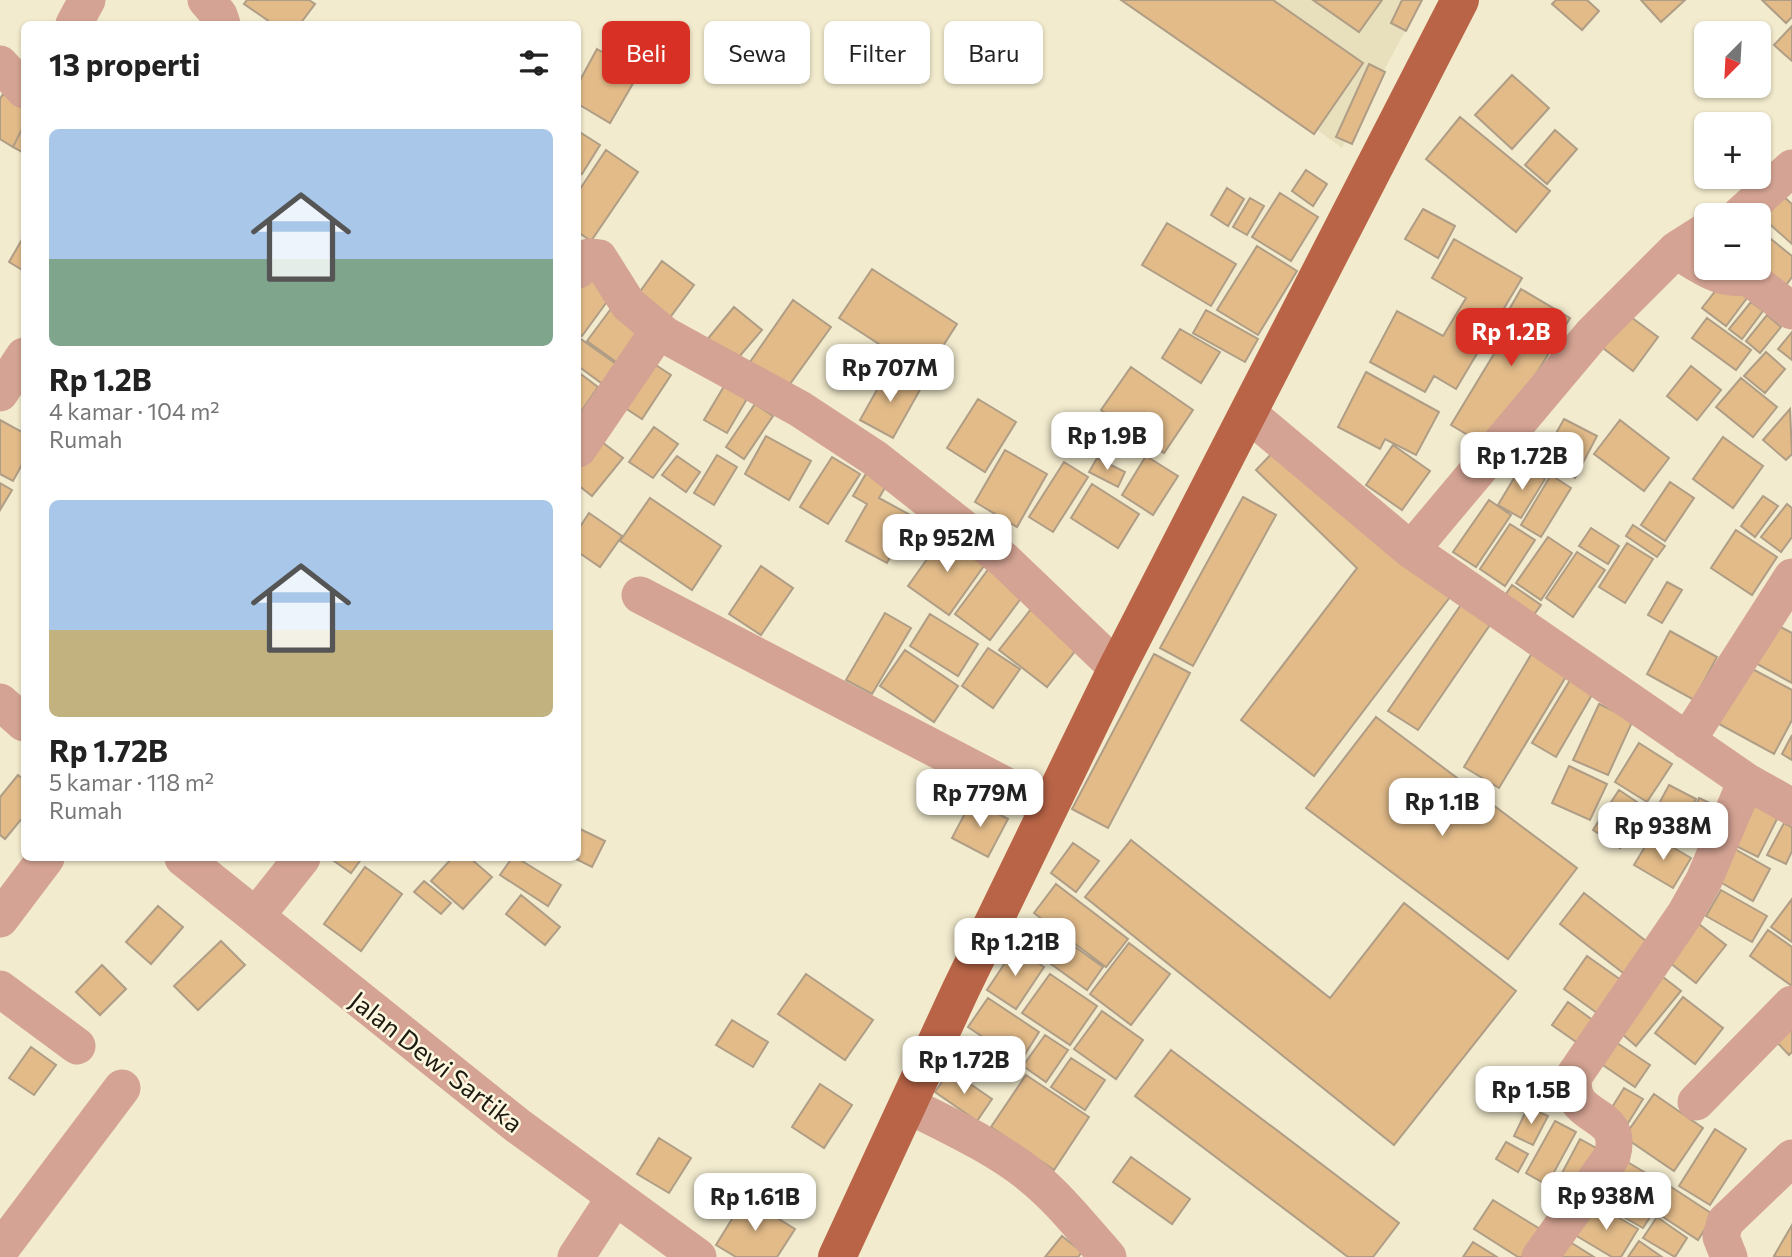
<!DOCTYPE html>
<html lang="id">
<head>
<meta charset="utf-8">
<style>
  :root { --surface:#fff; --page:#f2f2f2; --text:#222; --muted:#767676; --accent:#d93025 }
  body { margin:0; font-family:Commissioner,sans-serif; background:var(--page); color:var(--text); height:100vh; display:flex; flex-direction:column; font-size:26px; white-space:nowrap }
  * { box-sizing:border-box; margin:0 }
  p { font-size:23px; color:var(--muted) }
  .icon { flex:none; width:38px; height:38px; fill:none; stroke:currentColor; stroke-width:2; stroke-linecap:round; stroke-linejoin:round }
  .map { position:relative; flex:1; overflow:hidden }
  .panel { position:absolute; left:21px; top:21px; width:560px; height:840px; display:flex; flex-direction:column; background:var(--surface); border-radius:10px; box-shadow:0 2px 5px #0004 }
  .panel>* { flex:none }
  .top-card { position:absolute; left:602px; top:21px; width:665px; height:63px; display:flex; gap:14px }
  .needle { width:46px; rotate:204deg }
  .controls { position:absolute; left:1694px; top:21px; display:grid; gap:14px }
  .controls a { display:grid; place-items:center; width:77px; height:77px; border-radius:10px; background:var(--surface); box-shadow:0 2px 5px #0004; font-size:35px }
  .price { position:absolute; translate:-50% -60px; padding:0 16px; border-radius:14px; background:#fff; color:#222; font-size:23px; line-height:46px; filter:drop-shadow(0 2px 4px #0008) }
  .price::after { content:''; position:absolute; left:50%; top:42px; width:21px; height:16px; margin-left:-10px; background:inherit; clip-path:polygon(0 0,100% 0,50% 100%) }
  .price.current { background:var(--accent); color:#fff }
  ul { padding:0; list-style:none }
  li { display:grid; align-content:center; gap:14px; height:371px; padding:0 28px }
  li span { display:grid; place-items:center; height:217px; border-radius:10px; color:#555 }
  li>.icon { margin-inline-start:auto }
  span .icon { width:126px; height:126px; fill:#fffc; stroke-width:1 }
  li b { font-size:30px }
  h2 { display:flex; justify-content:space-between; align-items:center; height:84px; padding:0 28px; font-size:30px }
  .tag { padding:0 24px; border-radius:10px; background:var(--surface); box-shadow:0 2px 5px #0004; font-size:24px; line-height:63px }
  .tag.current { background:var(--accent); color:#fff }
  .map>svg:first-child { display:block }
</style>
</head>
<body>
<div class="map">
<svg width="1792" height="1257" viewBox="0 0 1792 1257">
  <rect width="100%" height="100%" fill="#f2ebce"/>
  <path fill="#e8dfbc" d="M1142 0H1422L1342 148Z"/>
  <path fill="#e2bb89" stroke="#af9d86" stroke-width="2" d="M247 0H309L315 4 300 24H273L244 4Z
    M1121 0H1273L1363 63 1314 134Z
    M1313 0H1382L1359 32Z
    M1402 0H1422L1406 31 1391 23Z
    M1556 0H1587L1599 11 1582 30 1552 4Z
    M1641 0H1685L1661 22Z
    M1762 0H1792V17L1786 23Z
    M1792 26V61L1774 45Z
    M597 49 639 73 610 123 578 104V84Z
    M1369 64 1385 72 1352 144 1336 137Z
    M1512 75 1549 108 1512 149 1475 115Z
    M3 94 24 106V125L13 147 0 139V99Z
    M1460 117 1550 191 1516 232 1426 159Z
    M24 125V153L13 147Z
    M1555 130 1577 149 1547 184 1525 165Z
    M578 131 600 145 582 174 578 171Z
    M606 150 638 172 591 241 578 232V192Z
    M1306 170 1327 184 1313 206 1292 191Z
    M1227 188 1244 199 1228 226 1211 215Z
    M1280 193 1318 217 1291 261 1252 237Z
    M1783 196 1792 204V244L1764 219Z
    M1250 198 1264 206 1247 235 1233 227Z
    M1423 209 1455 226 1438 258 1405 239Z
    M1167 223 1236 264 1211 306 1142 265Z
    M24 236V271L9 262Z
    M1454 239 1522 278 1456 389 1434 376 1425 392 1370 362 1397 311 1443 336 1466 298 1432 278Z
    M1771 239 1792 256V277L1783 289 1759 268V254Z
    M1257 246 1297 271 1258 335 1217 310Z
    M662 261 694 285 663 327 631 304Z
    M872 269 957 324 925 374 839 318Z
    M593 270 617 288 582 336 578 332V290Z
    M1724 280 1747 298 1726 326 1702 308Z
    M1521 289 1570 318 1491 449 1451 425 1506 334 1498 329Z
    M793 300 831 327 787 388 750 362Z
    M616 302 649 325 619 364 587 341Z
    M1751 302 1763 311 1742 339 1729 329Z
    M734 307 762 330 733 364 706 341Z
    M1206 310 1258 339 1245 362 1193 333Z
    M1624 312 1658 337 1633 371 1599 345Z
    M1767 315 1781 327 1760 353 1746 341Z
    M1707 318 1751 350 1736 370 1692 338Z
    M1180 329 1220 352 1201 383 1162 358Z
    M1792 332V360L1778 349Z
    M578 337 626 371 612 391 578 366Z
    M1766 352 1785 369 1765 393 1744 376Z
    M648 360 671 375 642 419 619 404Z
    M1691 366 1721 390 1697 420 1667 396Z
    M1131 367 1193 410 1164 453 1101 410Z
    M888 370 921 388 893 438 860 420Z
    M578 372 598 387 578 416Z
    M1366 372 1439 412 1416 455 1385 439 1380 449 1338 427Z
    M1741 378 1777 407 1753 437 1716 407Z
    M726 383 748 397 727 433 704 420Z
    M978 399 1016 422 985 472 947 448Z
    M755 404 773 416 744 459 726 447Z
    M1790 409 1792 454 1786 460 1763 440Z
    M1564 419 1597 436 1575 478 1541 460Z
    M0 420 24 433V461L13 481 0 474Z
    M1620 420 1669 458 1644 491 1594 454Z
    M654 427 678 444 653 478 629 462Z
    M594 436 623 458 592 496 578 485V457Z
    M766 436 811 461 789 500 745 474Z
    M1723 437 1763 466 1733 508 1693 479Z
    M1393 445 1430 471 1402 510 1366 485Z
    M1276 449 1450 597 1314 776 1241 720 1357 568 1256 470Z
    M1005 450 1047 474 1017 527 975 502Z
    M717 455 737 467 714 505 694 493Z
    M677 456 700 472 686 492 662 475Z
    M1146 456 1178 476 1153 515 1122 495Z
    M832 457 860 474 828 524 800 507Z
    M1097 458 1125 472 1118 487 1089 472Z
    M1064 462 1088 477 1053 532 1029 517Z
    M1522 465 1545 479 1521 518 1498 505Z
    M867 472 887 484 879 498 912 516 887 563 846 541 867 504 853 496Z
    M1551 475 1571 488 1541 537 1521 525Z
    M1670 482 1694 498 1665 541 1641 525Z
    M0 483 12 490 0 510Z
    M1092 484 1139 514 1118 548 1071 518Z
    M1763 496 1778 506 1755 537 1741 526Z
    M1243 497 1276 515 1193 666 1160 648Z
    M650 498 721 546 692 590 620 541Z
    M1489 500 1511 515 1476 567 1453 552Z
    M1787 504 1792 508V537L1781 552 1761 537Z
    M589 513 622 536 600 567 578 552V530Z
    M1510 524 1535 540 1505 586 1480 569Z
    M1633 525 1665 546 1657 557 1626 536Z
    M1591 528 1619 546 1608 564 1579 546Z
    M1736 530 1777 557 1752 595 1711 568Z
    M945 534 986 563 949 615 908 586Z
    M1548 537 1572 553 1541 600 1516 583Z
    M1627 543 1653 559 1625 603 1599 587Z
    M1577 552 1605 570 1573 617 1546 598Z
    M761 566 793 588 761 635 729 614Z
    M990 567 1025 593 990 640 955 614Z
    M1667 582 1682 590 1662 623 1648 615Z
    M1512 585 1541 605 1530 620 1502 600Z
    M1465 599 1494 619 1418 730 1388 711Z
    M1035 604 1083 641 1047 687 999 650Z
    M885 613 911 628 872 694 846 680Z
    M930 614 978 644 958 676 910 646Z
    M1771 622 1792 633V683L1750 660Z
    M1670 631 1717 657 1694 700 1647 674Z
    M988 648 1020 669 993 708 962 686Z
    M1535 648 1570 670 1499 788 1464 767Z
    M905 650 958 686 934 722 880 686Z
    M1154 654 1190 673 1108 828 1072 809Z
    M1741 663 1792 690V720L1774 754 1710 719Z
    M1570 680 1593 693 1556 757 1532 743Z
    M1599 704 1633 720 1608 775 1573 760Z
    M1376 717 1577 868 1508 959 1306 808Z
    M1792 735V760L1782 754Z
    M1639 743 1672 764 1647 802 1615 782Z
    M1569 766 1607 784 1590 820 1552 803Z
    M18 775 24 780V816L5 839 0 835V797Z
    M1669 785 1696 799 1674 840 1647 826Z
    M1619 790 1646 808 1620 848 1593 830Z
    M1699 798 1723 809 1706 849 1681 838Z
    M1750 798 1780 813 1758 857 1728 842Z
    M972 800 1008 819 988 857 952 838Z
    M1784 823 1792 827V851L1786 864 1767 855Z
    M578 828 605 841 592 867 574 858H578Z
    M1652 835 1691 858 1673 888 1634 865Z
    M1131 840 1330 998 1404 903 1516 991 1394 1145 1085 897Z
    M1073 843 1099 861 1076 892 1051 873Z
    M1733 848 1770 869 1753 901 1715 879Z
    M330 858H362L351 873Z
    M452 858H470L492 877 463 909 431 881Z
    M512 858H517L561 885 548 906 500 875Z
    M365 867 402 894 361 951 324 924Z
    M424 881 451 903 441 914 414 892Z
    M1056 884 1128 939 1106 967 1034 913Z
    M1721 890 1767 916 1752 942 1706 916Z
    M1584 893 1655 948 1631 979 1560 924Z
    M521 895 560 927 545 945 506 914Z
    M1792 899V942L1771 927Z
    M158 906 183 927 151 964 126 942Z
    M1695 921 1726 945 1696 983 1665 959Z
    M1768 930 1792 947V986L1750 956Z
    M1057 934 1103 967 1087 990 1040 956Z
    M221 941 245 965 198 1010 174 986Z
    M1129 943 1170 974 1131 1025 1090 994Z
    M1015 948 1044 967 1016 1009 987 990Z
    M1587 956 1628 985 1604 1018 1564 989Z
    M102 965 126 989 100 1015 76 992Z
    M806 974 873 1020 845 1060 778 1014Z
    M1050 974 1097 1006 1070 1045 1022 1013Z
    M1659 974 1681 991 1636 1046 1615 1028Z
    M1683 997 1723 1028 1695 1064 1655 1033Z
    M988 998 1039 1032 1020 1062 968 1027Z
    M1568 1002 1598 1024 1582 1046 1552 1025Z
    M1102 1011 1143 1040 1116 1079 1074 1049Z
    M1792 1014V1052L1789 1055 1770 1035Z
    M732 1020 768 1042 753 1067 716 1045Z
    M1045 1035 1068 1050 1046 1082 1023 1066Z
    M1611 1039 1650 1065 1635 1087 1597 1061Z
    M31 1047 56 1065 34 1095 9 1078Z
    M1171 1050 1399 1223 1373 1257H1348L1135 1096Z
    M1071 1058 1105 1080 1085 1110 1051 1087Z
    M950 1070 992 1099 977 1121 935 1092Z
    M1026 1075 1089 1117 1054 1170 991 1127Z
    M820 1084 852 1105 824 1148 792 1127Z
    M1624 1088 1643 1099 1625 1128 1606 1117Z
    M1654 1094 1703 1128 1674 1171 1624 1137Z
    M1528 1107 1548 1116 1533 1145 1514 1136Z
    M1555 1121 1576 1132 1547 1185 1526 1173Z
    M1715 1129 1746 1149 1710 1205 1679 1186Z
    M659 1138 691 1158 669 1193 637 1174Z
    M1580 1139 1605 1153 1579 1201 1554 1188Z
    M1506 1142 1528 1154 1518 1172 1496 1159Z
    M1614 1154 1651 1176 1636 1201 1600 1179Z
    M1131 1157 1190 1199 1172 1224 1113 1182Z
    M1662 1181 1714 1215 1698 1240 1645 1205Z
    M745 1198 795 1229 777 1257H736L716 1245Z
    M1493 1200 1545 1232 1530 1257H1518L1474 1229Z
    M1629 1200 1652 1214 1643 1228 1620 1215Z
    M1594 1203 1638 1229 1621 1257H1612L1575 1235Z
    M1657 1217 1687 1238 1675 1257 1643 1238Z
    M1792 1225V1257H1777L1774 1256Z
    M1062 1236 1082 1252 1078 1257H1045Z
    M1567 1240 1594 1257H1556Z
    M1639 1241 1662 1257H1628Z
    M1473 1242 1497 1257H1463Z"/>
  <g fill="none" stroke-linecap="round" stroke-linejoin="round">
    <path stroke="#d4a393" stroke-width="37" d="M206 0 219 15 222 24
      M74 24 87 0
      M0 64 24 90
      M1740 215 1792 168
      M1676 250C1695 263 1723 283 1747 276L1792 311
      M578 270 589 257 599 258 628 304 665 335
      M0 393 24 356
      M1249 414 1411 550 1746 781 1792 807
      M578 449 655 336 665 335 800 409 876 459 1004 560 1117 668
      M1411 550 1593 333 1676 250 1706 231
      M640 595 1049 808
      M0 702 24 723
      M1687 741 1792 577
      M183 858 518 1126 698 1257
      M256 916 302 858
      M0 919 46 858
      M0 989 77 1046
      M1696 1102 1792 1004
      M908 1105C949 1126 994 1146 1030 1175 1059 1198 1083 1229 1108 1257
      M0 1250 122 1088
      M576 1257 615 1197
      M1540 1257 1612 1156C1626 1108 1566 1123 1574 1076L1685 914 1704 880 1746 781
      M1729 1257 1721 1237 1725 1222 1792 1158"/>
    <path stroke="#b96447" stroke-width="38" d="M837 1257 961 989 1117 668 1460 0"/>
  </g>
  <g text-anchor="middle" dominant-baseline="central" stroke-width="5" stroke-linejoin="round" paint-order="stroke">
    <g font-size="26" fill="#1d1b11" stroke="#fef8e1">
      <text transform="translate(437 1061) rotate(38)">Jalan Dewi Sartika</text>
    </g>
  </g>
</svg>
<div class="controls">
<a><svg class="needle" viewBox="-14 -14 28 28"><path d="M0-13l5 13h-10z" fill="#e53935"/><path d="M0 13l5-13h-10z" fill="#767676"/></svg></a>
<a>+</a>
<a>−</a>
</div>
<b class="price current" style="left:1511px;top:368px">Rp 1.2B</b>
<b class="price" style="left:890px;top:404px">Rp 707M</b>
<b class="price" style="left:1107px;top:472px">Rp 1.9B</b>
<b class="price" style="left:1522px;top:492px">Rp 1.72B</b>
<b class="price" style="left:947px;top:574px">Rp 952M</b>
<b class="price" style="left:980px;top:829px">Rp 779M</b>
<b class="price" style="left:1442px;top:838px">Rp 1.1B</b>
<b class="price" style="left:1663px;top:862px">Rp 938M</b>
<b class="price" style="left:1015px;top:978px">Rp 1.21B</b>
<b class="price" style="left:964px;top:1096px">Rp 1.72B</b>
<b class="price" style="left:1531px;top:1126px">Rp 1.5B</b>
<b class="price" style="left:1606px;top:1232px">Rp 938M</b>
<b class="price" style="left:755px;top:1233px">Rp 1.61B</b>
<div class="top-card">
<a class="tag current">Beli</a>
<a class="tag">Sewa</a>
<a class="tag">Filter</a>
<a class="tag">Baru</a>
</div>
<section class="panel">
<h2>13 properti<svg class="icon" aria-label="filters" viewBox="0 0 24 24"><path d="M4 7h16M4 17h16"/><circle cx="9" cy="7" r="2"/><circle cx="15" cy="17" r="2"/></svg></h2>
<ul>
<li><span style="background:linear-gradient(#a9c7e8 60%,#7fa58c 0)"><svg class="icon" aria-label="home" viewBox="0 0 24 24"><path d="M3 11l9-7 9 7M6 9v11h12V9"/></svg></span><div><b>Rp 1.2B</b><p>4 kamar · 104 m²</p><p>Rumah</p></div></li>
<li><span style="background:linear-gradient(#a9c7e8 60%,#c2b280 0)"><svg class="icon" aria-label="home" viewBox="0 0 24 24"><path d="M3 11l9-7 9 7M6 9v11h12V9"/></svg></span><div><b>Rp 1.72B</b><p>5 kamar · 118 m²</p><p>Rumah</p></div></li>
</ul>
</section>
</div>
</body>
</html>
